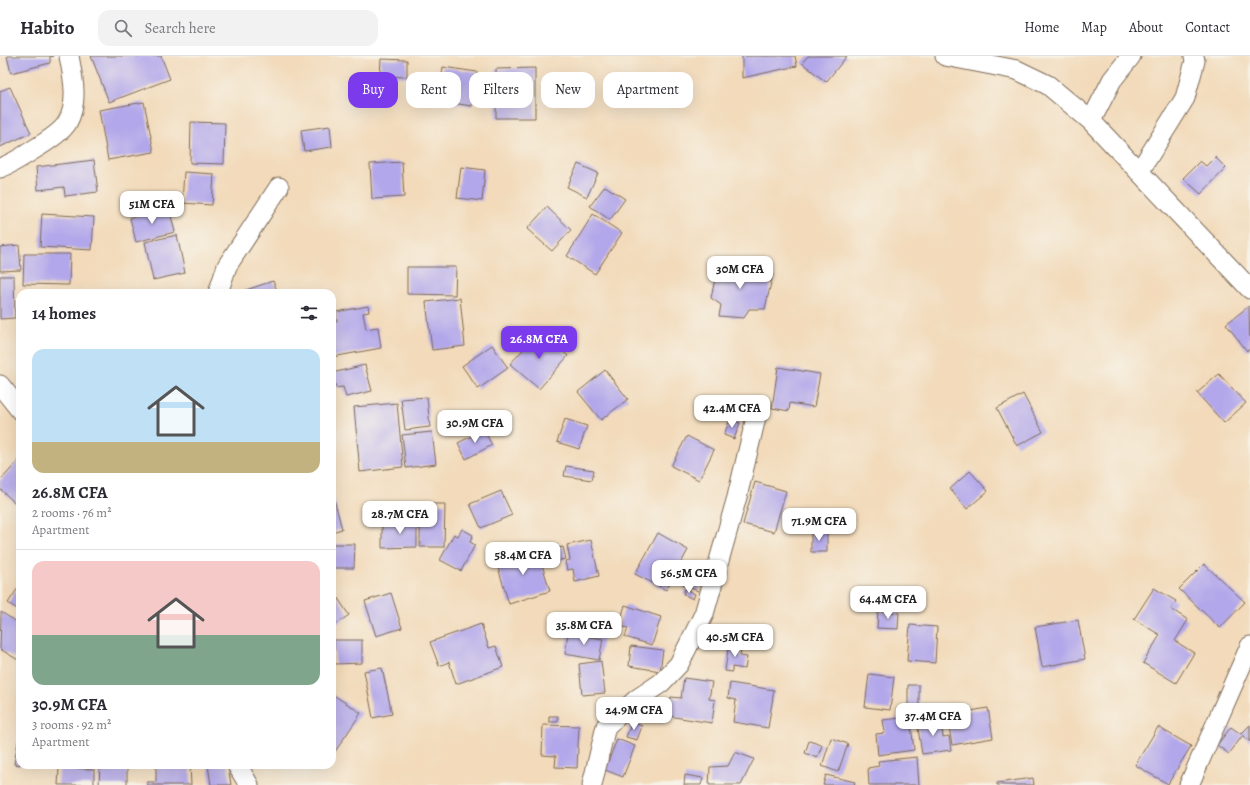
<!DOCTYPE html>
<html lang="en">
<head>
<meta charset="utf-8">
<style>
  :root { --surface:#fff; --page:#f2f2f3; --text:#2b2b33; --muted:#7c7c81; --line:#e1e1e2; --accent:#7c3aed }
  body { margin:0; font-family:Alegreya,serif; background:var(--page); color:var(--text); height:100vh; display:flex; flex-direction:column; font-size:15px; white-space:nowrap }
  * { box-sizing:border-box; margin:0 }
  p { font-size:13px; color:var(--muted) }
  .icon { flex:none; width:22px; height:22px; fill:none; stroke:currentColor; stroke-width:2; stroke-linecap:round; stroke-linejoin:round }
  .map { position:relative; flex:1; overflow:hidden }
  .sheet { position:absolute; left:16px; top:233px; width:320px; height:480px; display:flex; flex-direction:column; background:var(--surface); border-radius:12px; box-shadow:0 4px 16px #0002 }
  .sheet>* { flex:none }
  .top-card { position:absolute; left:348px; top:16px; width:380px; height:36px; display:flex; gap:8px }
  .price { position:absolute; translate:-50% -34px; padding:0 9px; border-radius:8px; background:#fff; color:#222; font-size:13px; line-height:26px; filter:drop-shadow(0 1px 2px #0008) }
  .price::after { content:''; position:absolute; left:50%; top:24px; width:12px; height:9px; margin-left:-6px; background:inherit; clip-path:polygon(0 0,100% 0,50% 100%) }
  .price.active { background:var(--accent); color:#fff }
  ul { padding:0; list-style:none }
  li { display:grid; align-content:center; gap:8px; height:212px; padding:0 16px }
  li+li { border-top:1px solid var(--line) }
  li span { display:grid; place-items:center; height:124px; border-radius:12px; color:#555 }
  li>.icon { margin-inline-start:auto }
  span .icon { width:72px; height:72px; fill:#fffc; stroke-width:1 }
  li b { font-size:17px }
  h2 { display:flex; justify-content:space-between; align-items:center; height:48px; padding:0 16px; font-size:17px }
  .chip { padding:0 14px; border-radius:12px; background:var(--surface); box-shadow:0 4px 16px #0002; font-size:14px; line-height:36px }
  .chip.active { background:var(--accent); color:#fff }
  header { display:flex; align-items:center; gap:24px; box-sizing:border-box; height:56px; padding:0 20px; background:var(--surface); border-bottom:1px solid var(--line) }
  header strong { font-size:19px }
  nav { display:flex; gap:22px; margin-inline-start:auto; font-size:14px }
  .search { width:280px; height:36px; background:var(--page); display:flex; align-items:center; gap:10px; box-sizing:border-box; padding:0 14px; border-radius:12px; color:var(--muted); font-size:15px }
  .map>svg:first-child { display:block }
</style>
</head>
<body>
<header>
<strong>Habito</strong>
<div class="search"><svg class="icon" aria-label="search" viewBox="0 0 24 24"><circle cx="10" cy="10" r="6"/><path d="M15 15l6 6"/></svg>Search here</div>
<nav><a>Home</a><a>Map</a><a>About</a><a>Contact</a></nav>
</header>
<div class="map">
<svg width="1250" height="729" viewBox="0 0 1250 729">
  <rect width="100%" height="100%" fill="#f7f3e8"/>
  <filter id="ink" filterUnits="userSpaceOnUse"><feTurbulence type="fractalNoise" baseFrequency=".025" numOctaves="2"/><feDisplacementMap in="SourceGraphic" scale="8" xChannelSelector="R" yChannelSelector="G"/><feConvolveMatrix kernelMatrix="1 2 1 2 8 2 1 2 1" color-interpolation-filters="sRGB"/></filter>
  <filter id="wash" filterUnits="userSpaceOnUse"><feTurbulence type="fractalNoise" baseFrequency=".012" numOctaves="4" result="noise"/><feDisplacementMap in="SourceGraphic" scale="16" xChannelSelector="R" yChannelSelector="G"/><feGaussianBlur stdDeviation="0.9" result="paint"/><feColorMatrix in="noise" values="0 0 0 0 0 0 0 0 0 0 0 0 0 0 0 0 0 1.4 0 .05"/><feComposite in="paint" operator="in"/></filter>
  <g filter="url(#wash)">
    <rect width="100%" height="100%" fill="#f2daba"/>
    <g id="blocks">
      <path fill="#b2a7ea" d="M7 0H54L50 1V7L11 17Z
        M91 0H161L170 23 109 46Z
        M742 0H795L797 10 742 22Z
        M808 0H847L826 26 802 7Z
        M381 3 407 4V21L380 20Z
        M443 11 477 16 472 50 438 45Z
        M535 12V62H496V13Z
        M10 31 31 77 0 91V35Z
        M144 46 154 96 108 104 99 54Z
        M191 66 225 67 224 108 190 107Z
        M330 70 332 91 304 95 301 74Z
        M1215 101 1226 112 1201 138 1183 122 1200 105 1206 110Z
        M94 104 98 136 65 140 64 131 38 134 36 111Z
        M402 106 404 141 372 143 370 108Z
        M578 108 598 117 587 141 567 131Z
        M461 111 485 114 482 145 457 142Z
        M184 116 214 118 212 149 182 147Z
        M605 130 625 143 610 164 590 150Z
        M547 151 571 174 552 195 527 173Z
        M169 152 175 176 136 186 130 162Z
        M42 158 94 161 92 194 40 191Z
        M593 158 622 177 595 218 567 200Z
        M177 179 185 217 153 224 145 186Z
        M19 189 21 214 0 215V191Z
        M24 198H70L69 229 23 228Z
        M718 208 773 218 765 253H749L744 262 719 260 721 249 711 242Z
        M407 211H456L455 239 407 238Z
        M0 220H14L15 262 0 263Z
        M273 225 278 237H237Z
        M460 242 465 290 432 294 426 246Z
        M368 250 369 256 363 257 366 273 378 271 381 292 332 301V266L337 265 336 256Z
        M1249 250 1250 293 1247 295 1226 268Z
        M540 275 568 300 539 333 510 308Z
        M492 289 508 312 478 333 462 310Z
        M365 309 372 335 346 341 343 331 336 332 332 317Z
        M778 311 820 318 814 351 790 347 789 355 772 352Z
        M605 314 628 343 601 364 578 336Z
        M1219 318 1246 347 1224 367 1197 337Z
        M1023 338 1043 376 1017 390 997 352Z
        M427 341 430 371 405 374 401 343Z
        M397 347 403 411 360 416 354 351Z
        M565 363 587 370 579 393 557 386Z
        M730 363 740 367 734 383 724 379Z
        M484 374 492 389 466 403 458 387Z
        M432 376 436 408 406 412 402 379Z
        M687 380 714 394 699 424 671 410Z
        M20 403V447L17 445 15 447 0 433V425Z
        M566 410 594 414 592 424 564 420Z
        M970 415 988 435 967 453 950 433Z
        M755 426 786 435 774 476 743 468Z
        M501 435 512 459 481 472 470 448Z
        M334 443 342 473 332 476V444Z
        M420 448H445L444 491H420Z
        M417 466V491L382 492V467Z
        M462 473 473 479 470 486 475 489 461 515 440 504 454 478 458 480Z
        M811 475H827V496H811Z
        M658 477 688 494 666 534 635 518Z
        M591 484 599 520 575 526 573 513 567 514 565 505 570 504 567 489Z
        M332 488H355L354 512H332Z
        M563 491 566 503 550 506 548 494Z
        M537 492 550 535 509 548 496 505Z
        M1204 508 1245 546 1220 572 1179 533Z
        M686 522 701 528 698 535 683 529Z
        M20 529V555L8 547Z
        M1154 532 1176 545 1171 553 1188 564 1175 585 1194 597 1176 627 1143 607 1160 579 1134 563Z
        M685 533 695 538 693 543 683 538Z
        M391 537 402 572 376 580 365 545Z
        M335 538 349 559 332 571V540Z
        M625 549 661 561 652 589 625 581 628 572 619 570Z
        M878 555 899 557 898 573 877 572Z
        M1 556 20 568V605L0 593Z
        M595 559 611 561 608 576 592 574Z
        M1078 564 1085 603 1042 611 1035 571Z
        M481 568 489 592 496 590 503 611 456 628 449 606 439 610 430 586Z
        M910 569 937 571 935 607 907 605Z
        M568 577 603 583 599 604 565 598Z
        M334 584H362V607L335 608Z
        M729 586 742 588 740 600 747 601 745 613 732 611V616L725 615Z
        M631 590 663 594 660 615 629 610Z
        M601 605 605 637 582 639 579 608Z
        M382 612 392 658 373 662 364 615Z
        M869 618 894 621 890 654 865 651Z
        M684 622 712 626 709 643 715 644 712 667 668 660 671 641 681 642Z
        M730 627 774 634 768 672 733 666 736 644 728 642Z
        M908 629H919V650H908Z
        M332 638 361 657 332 700Z
        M988 652 993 682 952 689 947 659Z
        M549 660H558V666H549Z
        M910 661 914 694 878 699 876 678 885 677 883 664Z
        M941 663 943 681 949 680 951 694 922 698 917 666Z
        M632 666 642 670 637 684 626 681Z
        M543 669 579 670 577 712 555 711 556 700 542 699Z
        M1250 669V686L1243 679 1229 698 1217 689 1231 671 1241 678Z
        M1158 671 1191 690 1168 728 1135 709Z
        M19 681 20 682V709L14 708Z
        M831 682 848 688 838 716 822 710Z
        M617 683 635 690 623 721 605 714Z
        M809 685 822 689 817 702 805 697Z
        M735 696 754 703 741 729H709L710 711 728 710Z
        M917 701 919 729H869L868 712 879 710 878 705Z
        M100 709 127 710V729H99Z
        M156 709H190L191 729H147V726H156Z
        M208 709H228L231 729H211Z
        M59 712 94 713V729H58Z
        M685 719 703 722 701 729H684Z
        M826 719 855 726 854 729H823Z
        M1033 722 1034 729H997V727Z"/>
    </g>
  </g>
  <g filter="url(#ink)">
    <use href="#blocks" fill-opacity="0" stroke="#7b6855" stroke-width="1"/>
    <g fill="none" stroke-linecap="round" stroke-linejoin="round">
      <defs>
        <path id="minor" d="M945 0 1017 14 1048 29 1091 65 1250 233
          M1091 65 1112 24 1131 0
          M0 112C12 108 22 101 33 94 43 88 61 77 67 67 79 47 73 21 69 0
          M1139 116 1185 42 1195 5 1194 0
          M218 237 227 210 279 131
          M0 329 20 354
          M237 709 249 729
          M592 729 606 670 637 643 661 627 679 608 704 558 737 441 758 353
          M1189 729 1250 590"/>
      </defs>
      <use href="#minor" stroke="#7b6855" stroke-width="21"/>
      <use href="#minor" stroke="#fff" stroke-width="19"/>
    </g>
  </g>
</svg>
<b class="price" style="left:152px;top:169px">51M CFA</b>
<b class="price" style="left:740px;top:234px">30M CFA</b>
<b class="price active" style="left:539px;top:304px">26.8M CFA</b>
<b class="price" style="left:732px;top:373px">42.4M CFA</b>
<b class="price" style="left:475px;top:388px">30.9M CFA</b>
<b class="price" style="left:400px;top:479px">28.7M CFA</b>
<b class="price" style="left:819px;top:486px">71.9M CFA</b>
<b class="price" style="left:523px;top:520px">58.4M CFA</b>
<b class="price" style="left:689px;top:538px">56.5M CFA</b>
<b class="price" style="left:888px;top:564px">64.4M CFA</b>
<b class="price" style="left:584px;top:590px">35.8M CFA</b>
<b class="price" style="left:735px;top:602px">40.5M CFA</b>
<b class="price" style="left:634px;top:675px">24.9M CFA</b>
<b class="price" style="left:933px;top:681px">37.4M CFA</b>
<div class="top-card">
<a class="chip active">Buy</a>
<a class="chip">Rent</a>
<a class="chip">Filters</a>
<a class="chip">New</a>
<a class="chip">Apartment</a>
</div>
<section class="sheet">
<h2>14 homes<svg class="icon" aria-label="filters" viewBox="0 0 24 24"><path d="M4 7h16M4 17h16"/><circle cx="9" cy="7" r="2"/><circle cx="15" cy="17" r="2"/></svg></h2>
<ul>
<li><span style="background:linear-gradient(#bfe0f5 75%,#c2b280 0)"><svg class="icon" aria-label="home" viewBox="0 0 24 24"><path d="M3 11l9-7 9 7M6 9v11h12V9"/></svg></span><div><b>26.8M CFA</b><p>2 rooms · 76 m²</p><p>Apartment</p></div></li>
<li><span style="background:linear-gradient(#f6c9c9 60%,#7fa58c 0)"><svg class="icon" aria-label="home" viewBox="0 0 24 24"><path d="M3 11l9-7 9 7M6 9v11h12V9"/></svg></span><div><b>30.9M CFA</b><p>3 rooms · 92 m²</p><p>Apartment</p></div></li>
</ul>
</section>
</div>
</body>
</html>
